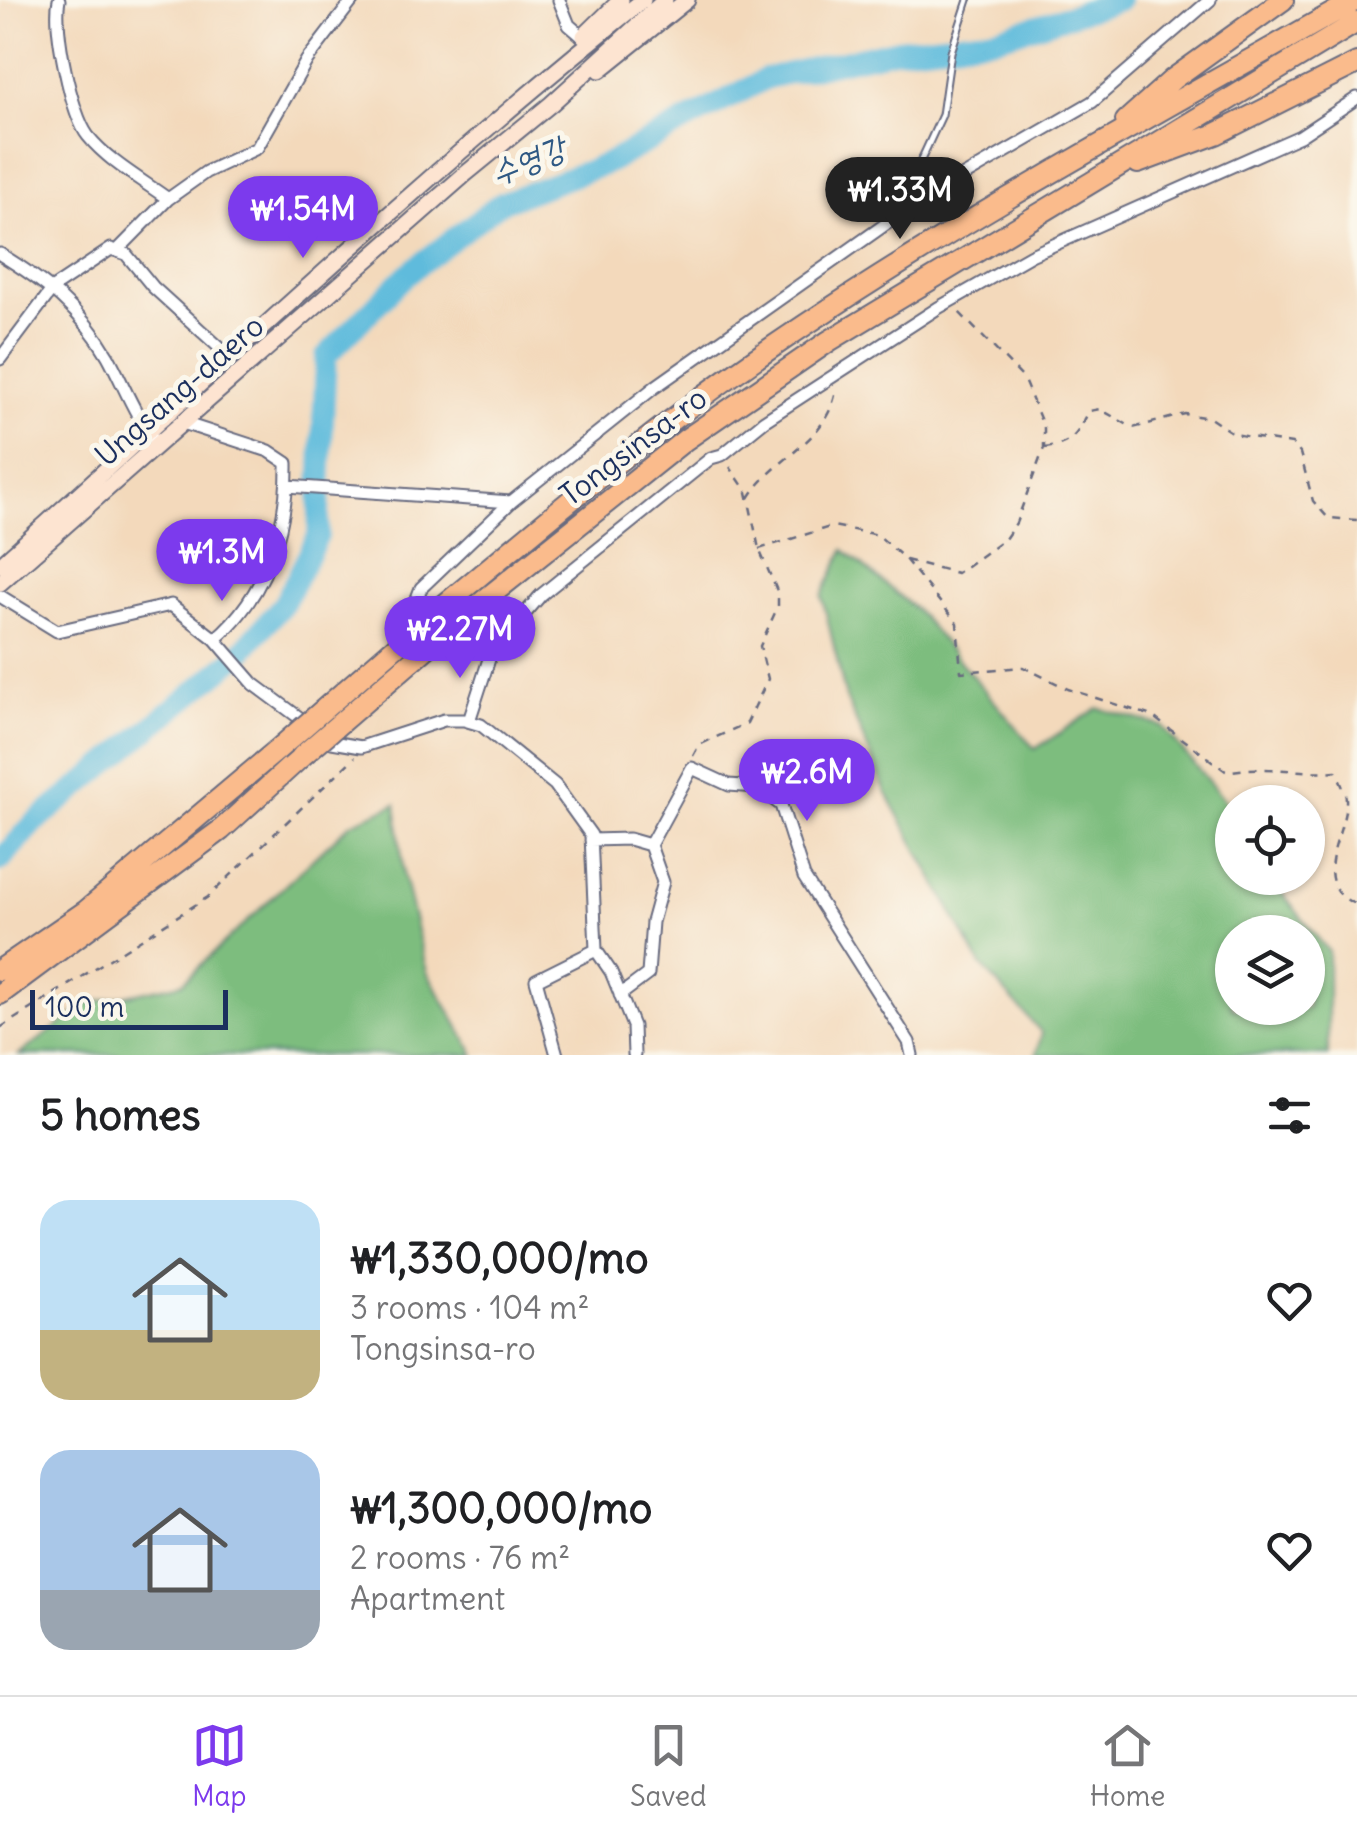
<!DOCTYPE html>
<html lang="en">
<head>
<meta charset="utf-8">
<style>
  :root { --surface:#fff; --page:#f2f2f2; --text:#202124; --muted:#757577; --line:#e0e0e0; --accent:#7c3aed }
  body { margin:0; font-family:Delius,"Poor Story",sans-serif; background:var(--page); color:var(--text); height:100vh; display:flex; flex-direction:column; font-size:38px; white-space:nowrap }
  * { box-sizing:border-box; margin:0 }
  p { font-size:32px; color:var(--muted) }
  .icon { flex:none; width:55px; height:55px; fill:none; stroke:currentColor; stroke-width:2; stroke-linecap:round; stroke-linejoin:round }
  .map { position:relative; height:1055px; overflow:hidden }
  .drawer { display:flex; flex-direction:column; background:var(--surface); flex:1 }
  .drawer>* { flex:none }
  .tools { position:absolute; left:1215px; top:785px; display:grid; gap:20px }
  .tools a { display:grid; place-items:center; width:110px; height:110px; border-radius:50%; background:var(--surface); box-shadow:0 2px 8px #0004; font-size:50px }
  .scale { position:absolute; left:30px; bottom:25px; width:198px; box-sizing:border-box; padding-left:10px; border:5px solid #1b2f5e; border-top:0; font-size:28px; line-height:35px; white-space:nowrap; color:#1b2f5e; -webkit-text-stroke:8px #fbf7ec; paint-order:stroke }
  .price { position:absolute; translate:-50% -85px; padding:0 22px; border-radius:35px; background:var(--accent); color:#fff; font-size:32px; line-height:65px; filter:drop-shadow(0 2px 5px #0008) }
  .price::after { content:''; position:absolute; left:50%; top:60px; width:30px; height:22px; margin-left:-15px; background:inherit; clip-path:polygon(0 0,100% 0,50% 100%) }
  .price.on { background:#222; color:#fff }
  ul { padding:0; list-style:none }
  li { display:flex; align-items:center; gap:30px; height:250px; padding:0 40px }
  li span { display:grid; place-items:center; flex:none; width:280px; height:200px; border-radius:30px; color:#555 }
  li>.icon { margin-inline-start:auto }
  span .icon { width:120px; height:120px; fill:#fffc; stroke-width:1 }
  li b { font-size:42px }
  h2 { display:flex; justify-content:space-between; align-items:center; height:120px; padding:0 40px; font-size:42px }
  .menu { display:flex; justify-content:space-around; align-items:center; height:140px; border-top:2px solid var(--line); background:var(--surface); font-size:28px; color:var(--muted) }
  .menu a { display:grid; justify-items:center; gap:5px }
  .menu .on { color:var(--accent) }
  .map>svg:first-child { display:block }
</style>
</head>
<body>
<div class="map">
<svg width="1357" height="1055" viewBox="0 0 1357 1055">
  <rect width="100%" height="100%" fill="#fbf7ec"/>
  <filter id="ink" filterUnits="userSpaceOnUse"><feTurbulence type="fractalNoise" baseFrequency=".01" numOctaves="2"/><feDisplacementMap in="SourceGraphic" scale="20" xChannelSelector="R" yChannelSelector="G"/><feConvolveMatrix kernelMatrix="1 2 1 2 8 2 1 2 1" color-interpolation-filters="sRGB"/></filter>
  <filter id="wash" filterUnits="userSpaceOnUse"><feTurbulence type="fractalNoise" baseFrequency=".0048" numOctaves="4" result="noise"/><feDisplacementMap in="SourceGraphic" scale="40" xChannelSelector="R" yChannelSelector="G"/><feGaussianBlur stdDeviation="2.25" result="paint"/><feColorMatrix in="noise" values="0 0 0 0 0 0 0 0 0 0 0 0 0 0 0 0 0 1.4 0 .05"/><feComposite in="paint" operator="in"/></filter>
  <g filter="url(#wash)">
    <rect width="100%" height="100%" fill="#f3d9bb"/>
    <path fill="#7dbd7e" stroke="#4c766e" stroke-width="2.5" fill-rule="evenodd" d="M844 550 915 609 1035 749 1098 708 1162 726 1225 801 1232 815V878H1270L1328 951V1055H1036L1042 1033 981 965 886 792 846 698 822 596ZM1232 932H1308V1008H1232Z
      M396 804 404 877 427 972 475 1055H19L87 1004 182 983 351 823Z"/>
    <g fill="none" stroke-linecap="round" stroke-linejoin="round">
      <path stroke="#5ebbdc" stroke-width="22" d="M0 861 32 825 239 655 284 603 318 536 326 356 406 275 500 203 606 164 767 78 898 49 996 38 1119 0"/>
    </g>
  </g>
  <g filter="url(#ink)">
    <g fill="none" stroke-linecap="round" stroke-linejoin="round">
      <defs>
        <path id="lane" d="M911 202 916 171 942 115 951 52 968 0"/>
        <path id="street" d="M59 0C53 26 71 114 88 136 108 161 142 180 168 199
          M559 0 569 25 583 37
          M118 250 168 199 206 172 257 148 307 60 353 0
          M0 254C44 281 81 309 108 356 124 385 136 420 159 445
          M0 359 54 287 111 249 126 254 153 287 231 358
          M287 486 511 502 655 387 910 207 1092 102 1210 0
          M511 502 421 588 414 606 416 618 458 646 491 653 541 595 711 458 722 455 764 421 938 308 1031 255 1300 136 1357 98
          M0 596 57 631 171 605 215 639C266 596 288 528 287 463L269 451 183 423
          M215 639 254 684 332 742 361 747 444 720H464L481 725 555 785 591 835 596 950 611 972 633 1026 634 1055
          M469 721 491 653
          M591 840 629 839 650 845
          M620 995 648 974 652 922 663 882 650 845 692 768 729 785 757 787 781 805 804 877 909 1042 912 1055
          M557 1055 536 980 596 950"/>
        <path id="secondary" d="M584 36 621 0
          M600 70 687 0
          M0 565C213 375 419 178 643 0
          M0 583 463 176 551 104 665 0"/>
        <path id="highway" d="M1126 121 1173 79 1283 0
          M1138 163 1216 134 1357 63
          M432 615C543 524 652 429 771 348 958 220 1159 112 1356 0
          M457 622 685 440 829 341 1357 22
          M0 970 86 911 276 751
          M0 994 221 830 302 756"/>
      </defs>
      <use href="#lane" stroke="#676a7f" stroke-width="9"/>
      <use href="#street" stroke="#676a7f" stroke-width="15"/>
      <use href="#secondary" stroke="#676a7f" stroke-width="19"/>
      <use href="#highway" stroke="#676a7f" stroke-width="24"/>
      <path stroke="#676a7f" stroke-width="2.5" stroke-dasharray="8 8" stroke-linecap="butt" d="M1044 448C1072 445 1077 435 1089 411L1100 409 1133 428 1185 414 1210 418 1234 434 1292 444 1300 453 1313 501 1328 518 1357 520
        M749 498C774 457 826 443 836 391
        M759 549 833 526 878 535 905 559 957 623 961 672 1023 667 1068 689 1152 716 1227 772C1263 764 1298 774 1336 771 1339 780 1347 793 1346 802 1345 837 1307 884 1357 905
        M906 560 957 573 1005 539 1016 523 1044 448V428L1023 378 959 312
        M693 756 699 745 747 723 768 679 760 646 778 606V593L759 549 747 492 730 467
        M0 1028 208 897 355 757"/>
      <use href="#lane" stroke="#fff" stroke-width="5"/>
      <use href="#street" stroke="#fff" stroke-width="11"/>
      <use href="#secondary" stroke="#fde4d1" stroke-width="15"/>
      <use href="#highway" stroke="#fabb8c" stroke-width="20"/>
      <defs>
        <path id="highway-bridge" d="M276 751 432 615
          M302 756 457 622"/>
      </defs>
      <use href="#highway-bridge" stroke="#676a7f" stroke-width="24" stroke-linecap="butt"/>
      <use href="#highway-bridge" stroke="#fabb8c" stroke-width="20"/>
    </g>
  </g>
  <g text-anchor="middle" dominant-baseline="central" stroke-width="10" stroke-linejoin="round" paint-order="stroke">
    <g font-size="30" fill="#1b2f5e" stroke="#fbf7ec">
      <text transform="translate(179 390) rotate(-41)">Ungsang-daero</text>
      <text transform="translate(633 446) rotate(-37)">Tongsinsa-ro</text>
    </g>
    <g font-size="32" font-style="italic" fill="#2f5984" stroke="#fbf7ec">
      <text transform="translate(528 160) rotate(-22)">수영강</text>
    </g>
  </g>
</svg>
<div class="tools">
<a><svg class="icon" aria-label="locate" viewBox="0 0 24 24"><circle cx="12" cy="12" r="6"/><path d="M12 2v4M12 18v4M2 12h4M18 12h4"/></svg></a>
<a><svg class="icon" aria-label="layers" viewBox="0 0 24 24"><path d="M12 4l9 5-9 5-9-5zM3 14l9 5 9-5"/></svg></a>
</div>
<div class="scale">100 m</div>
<b class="price on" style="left:900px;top:242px">₩1.33M</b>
<b class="price" style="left:303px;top:261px">₩1.54M</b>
<b class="price" style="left:222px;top:604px">₩1.3M</b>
<b class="price" style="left:460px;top:681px">₩2.27M</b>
<b class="price" style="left:807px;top:824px">₩2.6M</b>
</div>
<section class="drawer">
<h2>5 homes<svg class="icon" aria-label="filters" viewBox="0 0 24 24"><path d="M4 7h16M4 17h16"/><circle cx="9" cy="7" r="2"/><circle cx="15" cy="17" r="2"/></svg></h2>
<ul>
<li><span style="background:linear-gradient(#bfe0f5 65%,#c2b280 0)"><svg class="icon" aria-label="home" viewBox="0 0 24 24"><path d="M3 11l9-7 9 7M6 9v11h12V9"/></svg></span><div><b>₩1,330,000/mo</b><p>3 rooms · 104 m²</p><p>Tongsinsa-ro</p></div><svg class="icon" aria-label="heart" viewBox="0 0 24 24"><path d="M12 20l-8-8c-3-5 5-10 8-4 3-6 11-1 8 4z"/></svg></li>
<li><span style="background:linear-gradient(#a9c7e8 70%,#9aa5b1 0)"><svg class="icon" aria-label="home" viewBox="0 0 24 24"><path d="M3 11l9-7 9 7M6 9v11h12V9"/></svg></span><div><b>₩1,300,000/mo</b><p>2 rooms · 76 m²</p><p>Apartment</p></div><svg class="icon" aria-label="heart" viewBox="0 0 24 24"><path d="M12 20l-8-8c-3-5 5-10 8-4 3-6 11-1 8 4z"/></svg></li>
</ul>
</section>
<nav class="menu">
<a class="on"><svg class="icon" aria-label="map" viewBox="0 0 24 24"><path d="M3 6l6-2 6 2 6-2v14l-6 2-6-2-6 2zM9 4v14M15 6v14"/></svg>Map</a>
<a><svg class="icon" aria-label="saved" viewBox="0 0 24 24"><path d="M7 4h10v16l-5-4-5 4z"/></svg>Saved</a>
<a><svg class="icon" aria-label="home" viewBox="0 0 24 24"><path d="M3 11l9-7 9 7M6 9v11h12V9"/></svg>Home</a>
</nav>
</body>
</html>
